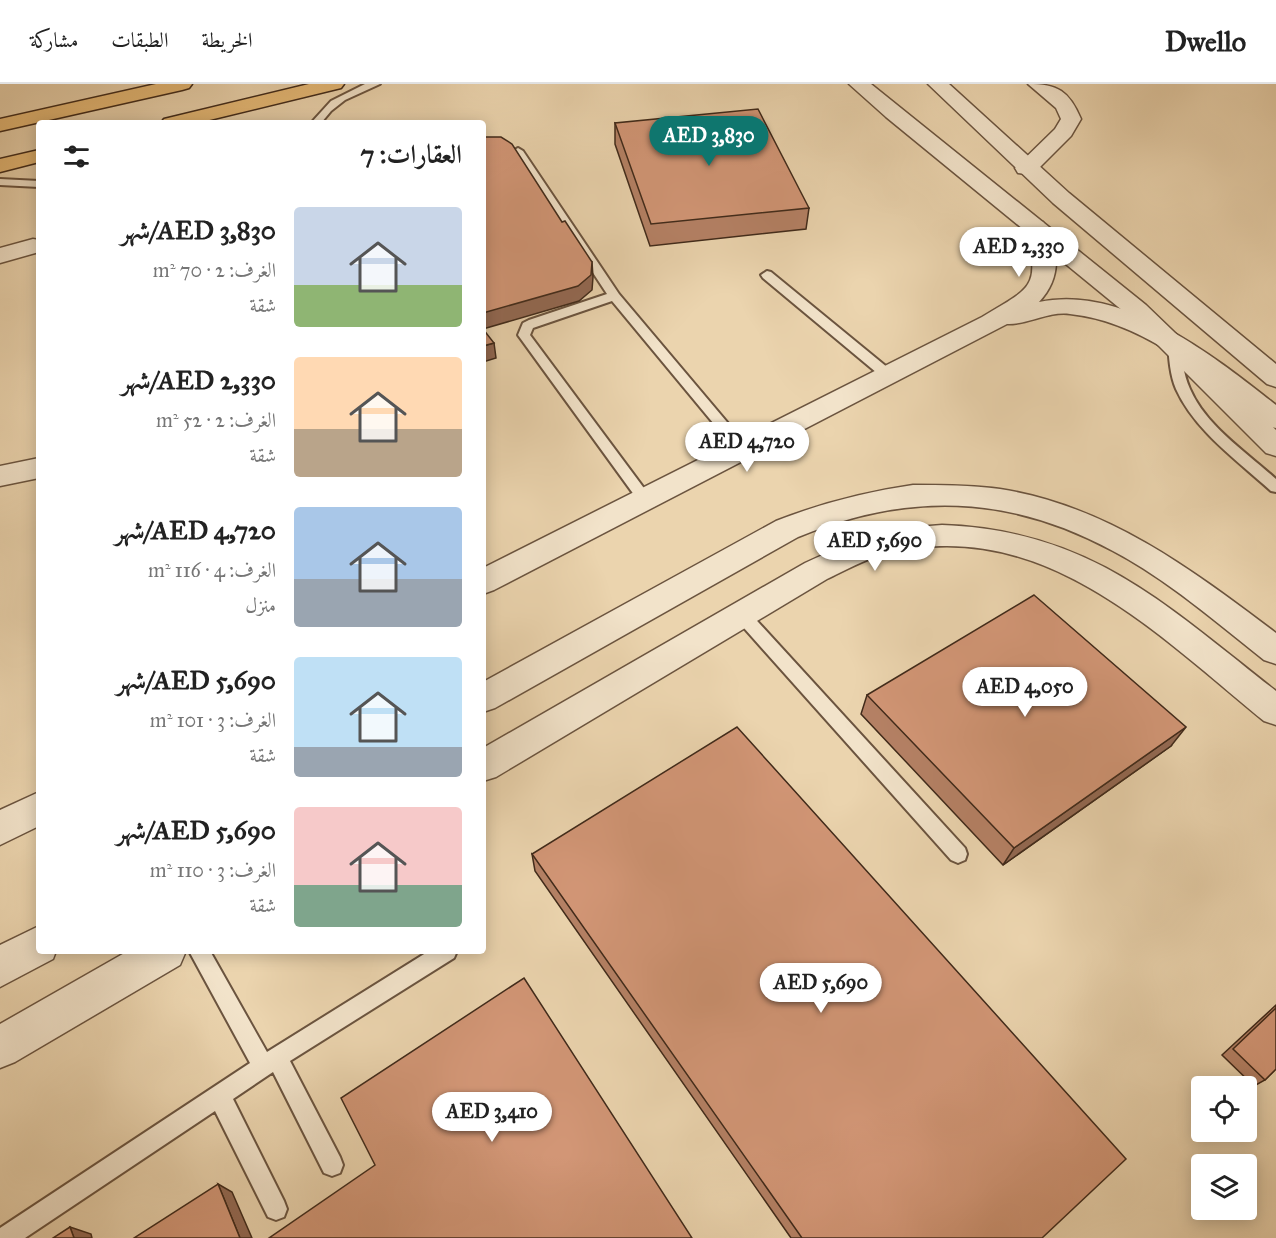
<!DOCTYPE html>
<html lang="ar">
<head>
<meta charset="utf-8">
<style>
  :root { --surface:#fff; --page:#f6f6f6; --text:#222; --muted:#767676; --line:#e0e0e0; --accent:#0f766e }
  body { margin:0; font-family:"IM FELL Great Primer",Amiri,serif; background:var(--page); color:var(--text); direction:rtl; height:100vh; display:flex; flex-direction:column; font-size:22px; white-space:nowrap }
  * { box-sizing:border-box; margin:0 }
  p { font-size:20px; color:var(--muted) }
  .icon { flex:none; width:33px; height:33px; fill:none; stroke:currentColor; stroke-width:2; stroke-linecap:round; stroke-linejoin:round }
  .map { position:relative; flex:1; overflow:hidden; direction:ltr }
  .panel { position:absolute; left:36px; top:36px; width:450px; height:834px; display:flex; flex-direction:column; background:var(--surface); border-radius:6px; box-shadow:0 3px 15px #0003; direction:rtl }
  .panel>* { flex:none }
  .fabs { position:absolute; left:1191px; top:992px; display:grid; gap:12px }
  .fabs a { display:grid; place-items:center; width:66px; height:66px; border-radius:6px; background:var(--surface); box-shadow:0 3px 15px #0003; font-size:30px }
  .price { position:absolute; translate:-50% -51px; padding:0 14px; border-radius:21px; background:#fff; color:#222; font-size:20px; line-height:39px; filter:drop-shadow(0 2px 3px #0008) }
  .price::after { content:''; position:absolute; left:50%; top:36px; width:18px; height:14px; margin-left:-9px; background:inherit; clip-path:polygon(0 0,100% 0,50% 100%) }
  .price.active { background:var(--accent); color:#fff }
  ul { padding:0; list-style:none }
  li { display:flex; align-items:center; gap:18px; height:150px; padding:0 24px }
  li span { display:grid; place-items:center; flex:none; width:168px; height:120px; border-radius:6px; color:#555 }
  li>.icon { margin-inline-start:auto }
  span .icon { width:72px; height:72px; fill:#fffc; stroke-width:1 }
  li b { font-size:26px }
  h2 { display:flex; justify-content:space-between; align-items:center; height:72px; padding:0 24px; font-size:26px }
  header { display:flex; align-items:center; gap:36px; box-sizing:border-box; height:84px; padding:0 30px; background:var(--surface); border-bottom:2px solid var(--line) }
  header strong { font-size:28px }
  nav { display:flex; gap:33px; margin-inline-start:auto; font-size:21px }
  .map>svg:first-child { display:block }
</style>
</head>
<body>
<header>
<strong>Dwello</strong>
<nav><a>الخريطة</a><a>الطبقات</a><a>مشاركة</a></nav>
</header>
<div class="map">
<svg width="1276" height="1154" viewBox="0 0 1276 1154">
  <rect width="100%" height="100%" fill="#ebd4ae"/>
  <filter id="stains"><feTurbulence type="fractalNoise" baseFrequency=".00333" numOctaves="4"/><feColorMatrix values="0 0 0 0 .2 0 0 0 0 .09 0 0 0 0 .02 0 0 0 .5 -.17"/></filter>
  <radialGradient id="worn" r=".72"><stop offset=".6" stop-color="#630" stop-opacity="0"/><stop offset="1" stop-color="#630" stop-opacity=".3"/></radialGradient>
  <g fill="none" stroke-linecap="round" stroke-linejoin="round">
    <defs>
      <path id="service" d="M365 0H380L345 16 331 27 321 39H311L331 17Z
        M518 64 523 67 619 210 748 363 750 366 748 369H738L612 217 533 244 530 251 652 415 650 419H640L518 251 523 239 529 236 607 210 513 67Z
        M0 95 39 97V103L0 101Z
        M767 187 771 188 893 288 895 291 893 294H883L763 194 761 191Z
        M1174 255 1180 259C1182 274 1183 290 1190 305 1206 342 1246 368 1276 395V408L1271 407C1238 377 1195 347 1176 305 1170 291 1169 274 1168 259Z
        M742 525 748 527 965 764 967 770 965 776 958 779 951 776 736 535 734 531 736 527Z
        M189 867H210L267 968 429 867H457L454 874 290 977 340 1073 343 1081 340 1089 332 1092 324 1089 273 988 233 1015 284 1117 287 1125 284 1133 276 1136 268 1133 215 1027 25 1154H0V1144L250 979Z"/>
      <path id="minor" d="M1028 0C1058 0 1069 7 1081 35L1071 52 1034 89 1026 90 1018 89 1015 84 1055 45 1061 35 1056 24Z
        M1035 136 1043 138C1061 164 1061 195 1039 218 1124 200 1214 272 1276 321V344L1266 342C1209 295 1146 238 1070 230 1048 227 1028 241 1007 240L494 506 483 510V484L982 233C1032 203 1042 203 1024 143L1027 138Z
        M33 155 39 156V168L0 179V164Z
        M39 374V394L0 402V382Z
        M913 401C942 401 971 401 1000 405 1108 422 1191 485 1276 549V580L1264 576C1216 538 1168 496 1113 467 1008 410 907 408 798 453L495 624 483 628V598L776 437C822 419 865 408 913 401Z
        M942 441C1090 446 1166 521 1276 607V641L1264 637C1155 548 1040 430 885 470 865 475 846 486 827 495L496 693 483 697V664L805 479C852 457 890 444 942 441Z
        M39 708V742L0 761V726Z
        M39 842V867H56L53 875 0 903V861Z
        M128 867H186L180 881 15 978 0 984V940Z"/>
      <path id="tertiary" d="M849 0H871L1146 221 1276 346V372L1266 369 1128 231 886 33Z
        M928 0H949L1069 109 1276 280V303L1267 300 1053 119Z"/>
      <path id="motorway" d="M156 0H192L189 4 182 6 0 47V35Z
        M309 0H344L341 4 197 39H161L164 35Z
        M39 66V78L0 88V75Z"/>
    </defs>
    <use href="#service" stroke="#6b543f" stroke-width="4"/>
    <use href="#minor" stroke="#6b543f" stroke-width="3"/>
    <use href="#tertiary" stroke="#6b543f" stroke-width="3"/>
    <use href="#motorway" stroke="#402a1a" stroke-width="3"/>
    <use href="#service" fill="#f2e3ca" fill-rule="evenodd"/>
    <use href="#minor" fill="#f2e3ca" fill-rule="evenodd"/>
    <use href="#tertiary" fill="#f2e3ca" fill-rule="evenodd"/>
    <use href="#motorway" fill="#e6ba77" fill-rule="evenodd"/>
  </g>
  <path fill="#b58165" stroke="#402a1a" stroke-width="1.5" d="M615 39 809 124 806 145 650 162 615 60Z
    M867 611 1171 662 1003 781 861 630Z
    M532 770 1042 1154H791L535 787Z
    M1276 921V985L1265 996 1254 1002 1222 971Z"/>
  <path fill="#936953" stroke="#402a1a" stroke-width="1.5" d="M592 178 593 193 592 206 579 217 483 245V229Z
    M494 259 496 274 483 278V262Z
    M1186 643 1171 662 1003 781 1014 764Z
    M218 1100 232 1108 252 1154H240Z
    M70 1143 91 1150 92 1154H74Z"/>
  <path fill="#d29676" stroke="#402a1a" stroke-width="1.5" d="M758 25 809 124 651 140 615 39Z
    M483 53H501L512 60 562 138 565 137 592 178 591 191 578 202 483 229Z
    M483 245 494 259 483 262Z
    M1034 511 1186 643 1014 764 867 611Z
    M737 643 1126 1075 1042 1154H802L532 770Z
    M524 894 692 1154H269L375 1081 341 1014Z
    M1276 924V985L1265 996 1233 965Z
    M218 1100 240 1154H134Z
    M70 1143 74 1154H53Z"/>
  <rect width="100%" height="100%" filter="url(#stains)"/>
  <rect width="100%" height="100%" fill="url(#worn)"/>
</svg>
<div class="fabs">
<a><svg class="icon" aria-label="locate" viewBox="0 0 24 24"><circle cx="12" cy="12" r="6"/><path d="M12 2v4M12 18v4M2 12h4M18 12h4"/></svg></a>
<a><svg class="icon" aria-label="layers" viewBox="0 0 24 24"><path d="M12 4l9 5-9 5-9-5zM3 14l9 5 9-5"/></svg></a>
</div>
<b class="price active" style="left:709px;top:83px">AED 3,830</b>
<b class="price" style="left:1019px;top:194px">AED 2,330</b>
<b class="price" style="left:747px;top:389px">AED 4,720</b>
<b class="price" style="left:875px;top:488px">AED 5,690</b>
<b class="price" style="left:1025px;top:634px">AED 4,050</b>
<b class="price" style="left:821px;top:930px">AED 5,690</b>
<b class="price" style="left:492px;top:1059px">AED 3,410</b>
<section class="panel">
<h2>العقارات: 7<svg class="icon" aria-label="filters" viewBox="0 0 24 24"><path d="M4 7h16M4 17h16"/><circle cx="9" cy="7" r="2"/><circle cx="15" cy="17" r="2"/></svg></h2>
<ul>
<li><span style="background:linear-gradient(#c9d6e8 65%,#8fb573 0)"><svg class="icon" aria-label="home" viewBox="0 0 24 24"><path d="M3 11l9-7 9 7M6 9v11h12V9"/></svg></span><div><b>AED 3,830/شهر</b><p>الغرف: 2 · 70 m²</p><p>شقة</p></div></li>
<li><span style="background:linear-gradient(#ffd9b3 60%,#b9a48a 0)"><svg class="icon" aria-label="home" viewBox="0 0 24 24"><path d="M3 11l9-7 9 7M6 9v11h12V9"/></svg></span><div><b>AED 2,330/شهر</b><p>الغرف: 2 · 52 m²</p><p>شقة</p></div></li>
<li><span style="background:linear-gradient(#a9c7e8 60%,#9aa5b1 0)"><svg class="icon" aria-label="home" viewBox="0 0 24 24"><path d="M3 11l9-7 9 7M6 9v11h12V9"/></svg></span><div><b>AED 4,720/شهر</b><p>الغرف: 4 · 116 m²</p><p>منزل</p></div></li>
<li><span style="background:linear-gradient(#bfe0f5 75%,#9aa5b1 0)"><svg class="icon" aria-label="home" viewBox="0 0 24 24"><path d="M3 11l9-7 9 7M6 9v11h12V9"/></svg></span><div><b>AED 5,690/شهر</b><p>الغرف: 3 · 101 m²</p><p>شقة</p></div></li>
<li><span style="background:linear-gradient(#f6c9c9 65%,#7fa58c 0)"><svg class="icon" aria-label="home" viewBox="0 0 24 24"><path d="M3 11l9-7 9 7M6 9v11h12V9"/></svg></span><div><b>AED 5,690/شهر</b><p>الغرف: 3 · 110 m²</p><p>شقة</p></div></li>
</ul>
</section>
</div>
</body>
</html>
